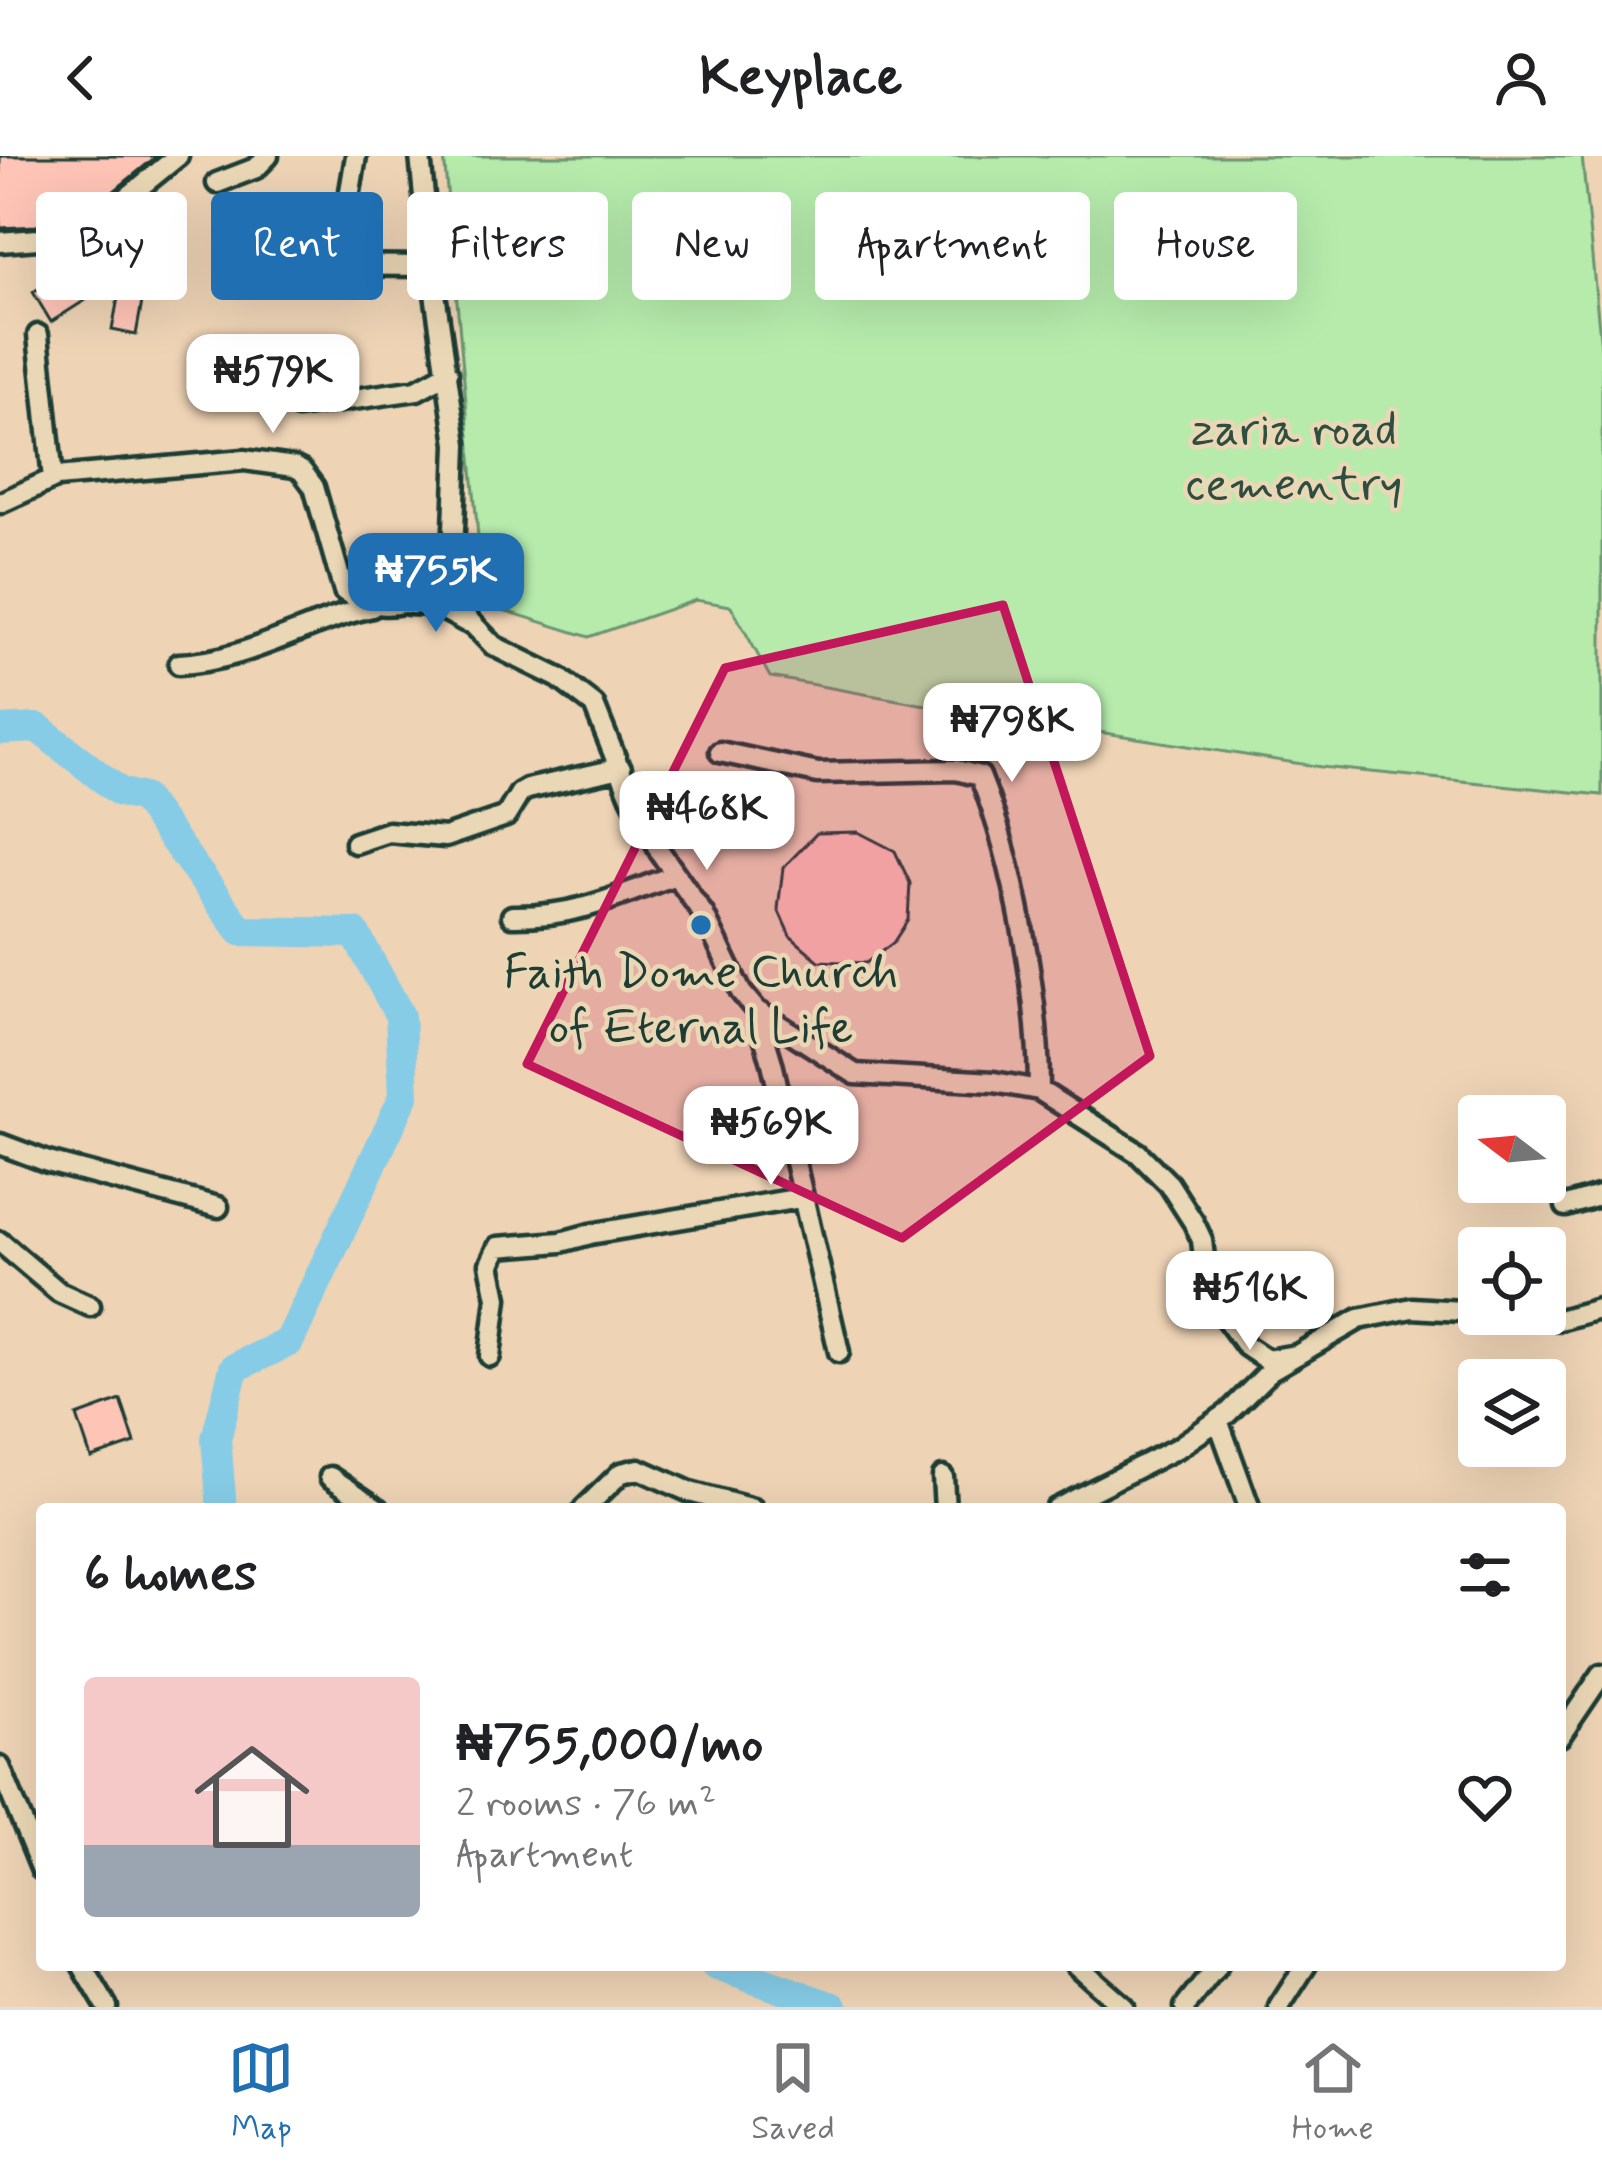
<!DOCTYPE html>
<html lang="en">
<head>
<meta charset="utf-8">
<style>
  :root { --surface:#fff; --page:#f6f6f6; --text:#202124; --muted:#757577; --line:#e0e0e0; --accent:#1f6fb2 }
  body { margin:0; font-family:Mynerve,sans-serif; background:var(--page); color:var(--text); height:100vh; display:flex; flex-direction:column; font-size:45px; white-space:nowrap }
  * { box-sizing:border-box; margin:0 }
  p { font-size:39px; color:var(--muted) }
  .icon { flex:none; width:66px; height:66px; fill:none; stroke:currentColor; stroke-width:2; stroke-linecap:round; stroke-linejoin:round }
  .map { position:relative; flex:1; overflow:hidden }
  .details { position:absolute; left:36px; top:1347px; width:1530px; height:468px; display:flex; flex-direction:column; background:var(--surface); border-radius:12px; box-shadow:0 12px 48px #0002 }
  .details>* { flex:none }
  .hud { position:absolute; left:36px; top:36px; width:1530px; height:108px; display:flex; gap:24px }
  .needle { width:78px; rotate:286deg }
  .tools { position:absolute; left:1458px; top:939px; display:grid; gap:24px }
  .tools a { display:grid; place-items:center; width:108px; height:108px; border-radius:12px; background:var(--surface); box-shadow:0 12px 48px #0002; font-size:60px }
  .price { position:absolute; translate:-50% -102px; padding:0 27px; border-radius:24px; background:#fff; color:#222; font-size:39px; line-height:78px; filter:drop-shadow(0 3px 6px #0008) }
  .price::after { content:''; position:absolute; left:50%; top:72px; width:36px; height:27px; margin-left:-18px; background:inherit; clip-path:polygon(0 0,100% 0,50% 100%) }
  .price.on { background:var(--accent); color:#fff }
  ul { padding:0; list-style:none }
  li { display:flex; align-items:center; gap:36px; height:300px; padding:0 48px }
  li span { display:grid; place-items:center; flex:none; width:336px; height:240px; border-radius:12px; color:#555 }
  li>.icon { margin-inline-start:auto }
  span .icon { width:144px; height:144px; fill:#fffc; stroke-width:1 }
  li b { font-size:51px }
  h2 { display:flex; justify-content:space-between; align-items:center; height:144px; padding:0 48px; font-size:51px }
  .chip { padding:0 42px; border-radius:12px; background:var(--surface); box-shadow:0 12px 48px #0002; font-size:42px; line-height:108px }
  .chip.on { background:var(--accent); color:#fff }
  header { display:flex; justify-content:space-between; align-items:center; height:156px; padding:0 48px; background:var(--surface); font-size:54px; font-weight:800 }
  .dock { display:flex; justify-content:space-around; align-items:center; height:168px; border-top:3px solid var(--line); background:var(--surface); font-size:33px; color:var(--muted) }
  .dock a { display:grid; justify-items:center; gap:6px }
  .dock .on { color:var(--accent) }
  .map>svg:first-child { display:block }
</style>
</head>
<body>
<header><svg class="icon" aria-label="back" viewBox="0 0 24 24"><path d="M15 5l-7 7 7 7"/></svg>Keyplace<svg class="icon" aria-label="person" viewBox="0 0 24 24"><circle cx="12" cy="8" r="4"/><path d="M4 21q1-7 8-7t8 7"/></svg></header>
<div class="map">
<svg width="1602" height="1851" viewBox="0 0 1602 1851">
  <rect width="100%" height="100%" fill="#eed3b5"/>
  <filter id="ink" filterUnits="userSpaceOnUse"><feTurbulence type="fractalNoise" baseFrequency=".00833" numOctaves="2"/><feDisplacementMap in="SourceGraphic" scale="24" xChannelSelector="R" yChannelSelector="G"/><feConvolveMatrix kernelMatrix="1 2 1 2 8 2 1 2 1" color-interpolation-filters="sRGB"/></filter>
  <g filter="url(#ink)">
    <path fill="#b6ebac" stroke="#6a9470" stroke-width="3" d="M444 0H1582L1602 202V639L1321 611 920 548 770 521 731 450 696 444 589 481 484 448Z"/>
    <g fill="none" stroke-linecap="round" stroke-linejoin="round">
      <path stroke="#86cce7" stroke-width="30" d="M0 574 38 572 120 636 143 642 241 775 355 777 400 860 404 940 289 1186 234 1212 216 1283 222 1353
        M715 1809 833 1851"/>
    </g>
    <path fill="#fec4b6" stroke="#1f3d34" stroke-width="3" d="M0 0H157L86 58 36 70 0 72Z
      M138 71 155 74 136 179 112 174 130 76Z
      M91 100 109 129 51 166 33 136Z
      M858 676 895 695 910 727 908 764 893 787 866 807 819 805 790 780 778 753 783 712 817 677Z
      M121 1244 135 1287 91 1302 77 1260Z"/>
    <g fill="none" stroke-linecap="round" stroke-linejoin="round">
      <defs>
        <path id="minor" d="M420 0 431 110 457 288 453 402 463 458 494 490 559 522 594 549 631 641 660 696 704 759 741 836 756 854 855 918 994 926 1039 934 1138 997 1169 1028 1194 1067 1202 1084 1208 1138 1246 1190 1267 1204 1297 1199
          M217 27 256 12 268 0
          M338 63 348 47 356 0
          M0 86 38 83 92 70 178 0
          M262 97 305 109 431 110
          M38 179 53 323
          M298 251 417 234 448 217
          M0 347 57 321 244 304 294 311 302 315 314 331 344 435C370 452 393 452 421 442L438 421 447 393
          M409 448 435 449 466 466
          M179 508C248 505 305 466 372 451
          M720 596 818 617 956 614 980 620C1015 707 1039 840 1039 934
          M355 687 388 676 445 681 506 660 520 637 527 633 621 612
          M512 760C575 761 617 741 675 719
          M756 854 772 907 839 1196
          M0 988 48 1006 218 1051
          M1566 1050 1602 1039
          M0 1086 59 1136 90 1150
          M1521 1158 1559 1164 1602 1152
          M490 1200 497 1142 490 1108 498 1091 561 1086 590 1078 801 1042
          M1218 1264 1250 1353
          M330 1321 378 1353
          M943 1321 945 1353
          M584 1353 621 1317 639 1313 690 1336 753 1353
          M1056 1353 1179 1291 1228 1257 1271 1214 1359 1163 1412 1152 1479 1156
          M1560 1580 1602 1518
          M0 1611 42 1714
          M82 1809 107 1851
          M1076 1809 1124 1851
          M1185 1851 1218 1809
          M1279 1851 1306 1809"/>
      </defs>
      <use href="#minor" stroke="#1f3d34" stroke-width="27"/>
      <use href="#minor" stroke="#ead7b5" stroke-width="18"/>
    </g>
  </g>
  <path fill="#c2185b" fill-opacity="0.2" stroke="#c2185b" stroke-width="9" stroke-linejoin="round" d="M1003 449 1150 900 902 1082 527 908 725 512Z"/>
  <circle fill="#1f6fb2" stroke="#ead7b5" stroke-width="4.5" cx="701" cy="769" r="12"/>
  <g text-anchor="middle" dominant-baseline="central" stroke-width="9" stroke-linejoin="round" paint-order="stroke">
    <g font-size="48" fill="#2e4e40" stroke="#ead7b5">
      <text x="1294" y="274">zaria road<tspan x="1294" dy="55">cementry</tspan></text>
    </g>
    <g font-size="48" fill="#1f3d34" stroke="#ead7b5">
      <text x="701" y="817">Faith Dome Church<tspan x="701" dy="55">of Eternal Life</tspan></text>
    </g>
  </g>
</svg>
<div class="tools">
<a><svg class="needle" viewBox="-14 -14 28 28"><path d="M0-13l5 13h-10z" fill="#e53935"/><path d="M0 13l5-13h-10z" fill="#757577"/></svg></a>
<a><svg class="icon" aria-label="locate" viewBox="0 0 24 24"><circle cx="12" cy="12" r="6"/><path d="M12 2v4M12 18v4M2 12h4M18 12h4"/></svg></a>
<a><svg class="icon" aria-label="layers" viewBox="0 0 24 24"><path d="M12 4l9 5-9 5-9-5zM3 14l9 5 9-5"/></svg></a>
</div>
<b class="price" style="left:273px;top:280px">₦579K</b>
<b class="price on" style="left:436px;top:479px">₦755K</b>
<b class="price" style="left:1012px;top:629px">₦798K</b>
<b class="price" style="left:707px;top:717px">₦468K</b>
<b class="price" style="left:771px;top:1032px">₦569K</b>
<b class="price" style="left:1250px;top:1197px">₦516K</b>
<div class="hud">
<a class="chip">Buy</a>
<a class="chip on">Rent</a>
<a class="chip">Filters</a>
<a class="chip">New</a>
<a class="chip">Apartment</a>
<a class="chip">House</a>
</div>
<section class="details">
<h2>6 homes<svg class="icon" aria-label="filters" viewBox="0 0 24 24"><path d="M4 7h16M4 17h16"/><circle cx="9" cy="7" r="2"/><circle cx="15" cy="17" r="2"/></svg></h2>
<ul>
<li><span style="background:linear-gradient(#f6c9c9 70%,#9aa5b1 0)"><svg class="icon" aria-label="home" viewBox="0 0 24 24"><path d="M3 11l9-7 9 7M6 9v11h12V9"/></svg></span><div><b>₦755,000/mo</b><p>2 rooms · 76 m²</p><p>Apartment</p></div><svg class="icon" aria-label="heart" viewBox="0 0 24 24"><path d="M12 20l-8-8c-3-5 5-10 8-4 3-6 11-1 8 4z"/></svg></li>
</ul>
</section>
</div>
<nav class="dock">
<a class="on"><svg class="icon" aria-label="map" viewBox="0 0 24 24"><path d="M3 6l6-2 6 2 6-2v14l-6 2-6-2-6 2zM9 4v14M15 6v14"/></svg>Map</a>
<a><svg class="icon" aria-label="saved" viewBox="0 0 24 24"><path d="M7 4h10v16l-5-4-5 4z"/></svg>Saved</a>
<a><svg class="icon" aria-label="home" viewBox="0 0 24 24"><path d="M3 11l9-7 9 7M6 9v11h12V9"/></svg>Home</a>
</nav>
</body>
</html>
